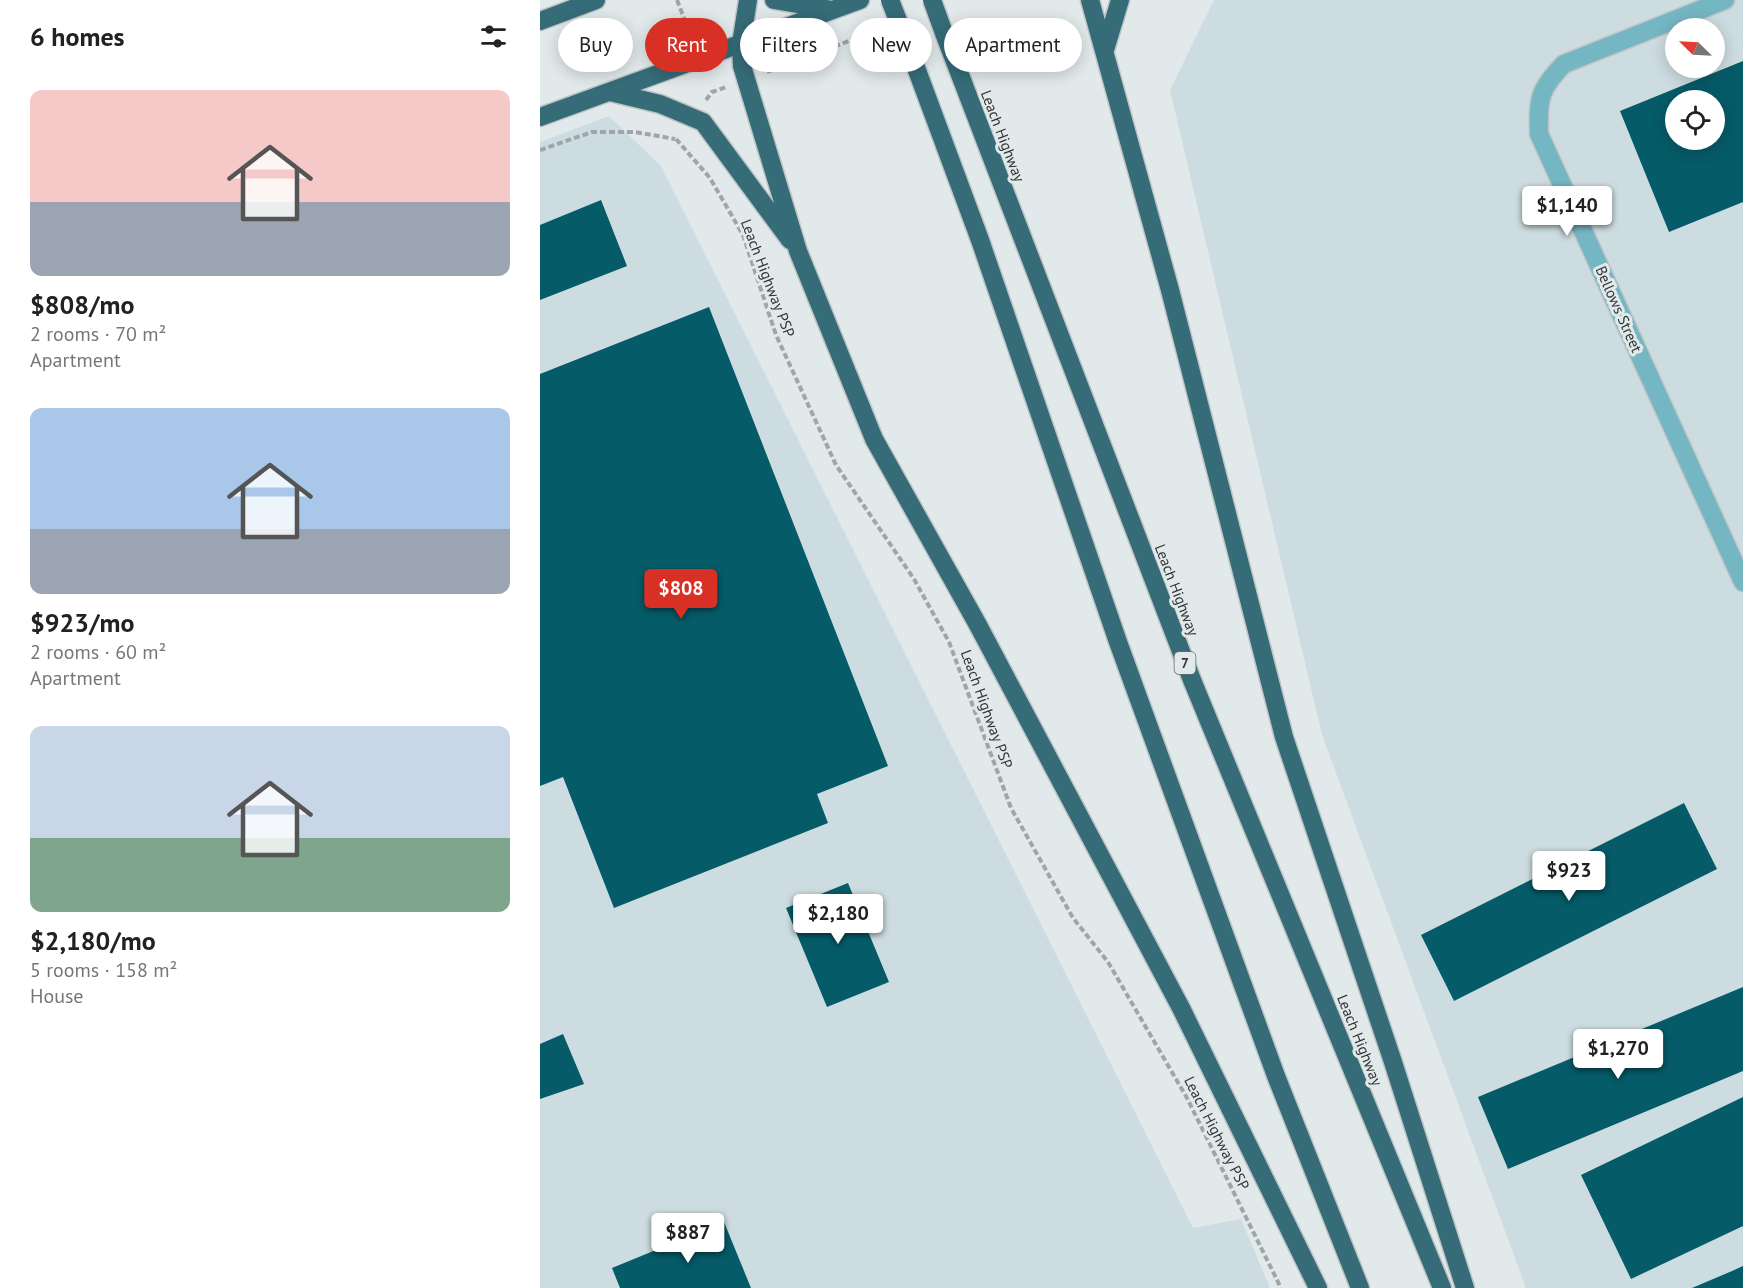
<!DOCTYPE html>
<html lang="en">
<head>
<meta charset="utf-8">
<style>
  :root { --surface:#fff; --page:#f6f6f6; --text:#222; --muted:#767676; --accent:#d93025 }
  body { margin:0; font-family:"PT Sans",sans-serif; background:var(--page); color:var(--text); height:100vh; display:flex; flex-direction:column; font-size:22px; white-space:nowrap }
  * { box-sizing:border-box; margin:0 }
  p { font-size:20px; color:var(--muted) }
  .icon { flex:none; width:33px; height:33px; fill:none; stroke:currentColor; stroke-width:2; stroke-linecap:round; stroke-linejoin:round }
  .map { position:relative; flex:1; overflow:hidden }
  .sheet { display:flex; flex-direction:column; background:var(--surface); width:540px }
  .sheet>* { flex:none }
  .hud { position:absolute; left:18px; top:18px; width:570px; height:54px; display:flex; gap:12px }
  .needle { width:39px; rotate:294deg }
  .fabs { position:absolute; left:1125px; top:18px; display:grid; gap:12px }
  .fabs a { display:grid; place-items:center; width:60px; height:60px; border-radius:50%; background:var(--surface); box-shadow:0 3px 15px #0003; font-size:30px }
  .price { position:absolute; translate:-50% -51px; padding:0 14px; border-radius:6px; background:#fff; color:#222; font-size:20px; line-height:39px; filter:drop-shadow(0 2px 3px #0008) }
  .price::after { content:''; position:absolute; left:50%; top:36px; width:18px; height:14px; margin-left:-9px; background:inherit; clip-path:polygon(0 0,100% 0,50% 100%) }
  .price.active { background:var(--accent); color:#fff }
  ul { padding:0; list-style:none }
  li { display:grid; align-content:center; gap:12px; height:318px; padding:0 30px }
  li span { display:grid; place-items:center; height:186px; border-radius:12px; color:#555 }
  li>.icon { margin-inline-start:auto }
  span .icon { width:108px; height:108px; fill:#fffc; stroke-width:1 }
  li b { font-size:26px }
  h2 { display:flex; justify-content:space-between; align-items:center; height:72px; padding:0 30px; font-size:26px }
  .tag { padding:0 21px; border-radius:27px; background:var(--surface); box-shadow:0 3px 15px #0003; font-size:21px; line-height:54px }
  .tag.active { background:var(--accent); color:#fff }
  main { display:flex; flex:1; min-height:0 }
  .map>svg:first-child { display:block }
</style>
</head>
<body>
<main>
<section class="sheet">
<h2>6 homes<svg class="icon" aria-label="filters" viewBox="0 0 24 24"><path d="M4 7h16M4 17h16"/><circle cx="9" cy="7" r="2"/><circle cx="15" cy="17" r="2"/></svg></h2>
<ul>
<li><span style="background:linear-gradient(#f6c9c9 60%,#9aa5b1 0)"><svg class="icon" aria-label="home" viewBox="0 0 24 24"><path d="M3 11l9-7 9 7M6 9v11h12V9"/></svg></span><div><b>$808/mo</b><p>2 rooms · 70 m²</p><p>Apartment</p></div></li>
<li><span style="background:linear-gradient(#a9c7e8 65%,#9aa5b1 0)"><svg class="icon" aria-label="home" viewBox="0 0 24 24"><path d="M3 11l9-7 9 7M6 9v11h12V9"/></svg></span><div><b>$923/mo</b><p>2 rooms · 60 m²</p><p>Apartment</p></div></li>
<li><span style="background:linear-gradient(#c9d6e8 60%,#7fa58c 0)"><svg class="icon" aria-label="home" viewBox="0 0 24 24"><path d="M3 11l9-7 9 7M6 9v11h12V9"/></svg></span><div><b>$2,180/mo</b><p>5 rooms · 158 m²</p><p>House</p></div></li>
</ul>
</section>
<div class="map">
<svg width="1203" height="1288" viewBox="0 0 1203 1288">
  <rect width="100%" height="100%" fill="#e2e9eb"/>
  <path fill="#cddce0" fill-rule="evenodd" d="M674 0H1203V1288H986L782 735 630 90ZM1136 28H1174V68H1136ZM1136 100H1174V140H1136Z
    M69 116 121 166 653 1228 701 1219 730 1288H0V142Z"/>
  <path fill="#065b68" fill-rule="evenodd" d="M1203 61V202L1129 232 1080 111ZM1136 100H1174V140H1136Z
    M61 200 87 266 0 300V225Z
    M169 307 348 766 277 794 288 823 74 908 23 777 0 786V374Z
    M1144 803 1177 869 914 1001 881 935Z
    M308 883 349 982 287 1007 246 908Z
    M1203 987V1071L968 1169 938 1097Z
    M23 1034 44 1084 0 1099V1044Z
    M1203 1097V1226L1091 1279 1041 1175Z
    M184 1222 211 1288H80L72 1268Z
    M1203 1266V1288H1152L1192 1271Z"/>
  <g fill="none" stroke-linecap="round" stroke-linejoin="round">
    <defs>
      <path id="minor" d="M1185 0 1024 64C999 89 998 99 999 134L1203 582"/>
      <path id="highway" d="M208 0 201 44 202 66 258 251 334 439 438 625 641 1008 778 1288
        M234 0 292 10
        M550 0 630 290 744 737 853 1062 925 1288
        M0 21 56 0
        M404 33 652 680 902 1288
        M368 46 440 240 578 642 736 1076 820 1288
        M565 50 580 0
        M70 92 120 104 163 122 250 240
        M0 117 320 0"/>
    </defs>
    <use href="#minor" stroke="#bfc5c7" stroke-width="21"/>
    <use href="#highway" stroke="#bfc5c7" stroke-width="21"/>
    <path stroke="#a0a6a7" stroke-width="4" stroke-dasharray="6 3" stroke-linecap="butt" d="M137 0 152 39
      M227 72 338 30
      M166 100 172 92 186 87
      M136 139 170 178 203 235 236 335 296 465 374 579 409 642 471 808 533 918 568 962 647 1098 741 1288
      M0 150 52 132H95L135 139"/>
    <use href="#minor" stroke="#75b6c3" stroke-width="18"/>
    <use href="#highway" stroke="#356c77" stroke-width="18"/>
    <defs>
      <path id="highway-bridge" d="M350 0 368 46
        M392 0 404 33"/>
    </defs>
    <use href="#highway-bridge" stroke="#bfc5c7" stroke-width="21" stroke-linecap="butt"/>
    <use href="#highway-bridge" stroke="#356c77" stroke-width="18"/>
  </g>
  <g text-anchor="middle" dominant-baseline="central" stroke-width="6" stroke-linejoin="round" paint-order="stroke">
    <rect fill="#e2e9eb" stroke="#676b6c" stroke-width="1.5" x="634.5" y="652" width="21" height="22" rx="4.5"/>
    <g font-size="14" font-weight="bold" fill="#323535">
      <text x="645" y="663">7</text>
    </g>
    <g font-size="15" fill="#323535" stroke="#e2e9eb">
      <text transform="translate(463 136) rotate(69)">Leach Highway</text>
      <text transform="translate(228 278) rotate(69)">Leach Highway PSP</text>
      <text transform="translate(1079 309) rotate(66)">Bellows Street</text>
      <text transform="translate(637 590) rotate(69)">Leach Highway</text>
      <text transform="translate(447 709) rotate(70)">Leach Highway PSP</text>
      <text transform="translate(820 1040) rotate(68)">Leach Highway</text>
      <text transform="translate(677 1133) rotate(63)">Leach Highway PSP</text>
    </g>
  </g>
</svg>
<div class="fabs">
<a><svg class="needle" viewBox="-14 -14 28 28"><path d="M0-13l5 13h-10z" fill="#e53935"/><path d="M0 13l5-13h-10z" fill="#767676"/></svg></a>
<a><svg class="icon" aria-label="locate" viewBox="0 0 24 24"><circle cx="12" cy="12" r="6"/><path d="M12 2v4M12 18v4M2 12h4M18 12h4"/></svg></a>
</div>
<b class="price" style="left:1027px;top:237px">$1,140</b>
<b class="price active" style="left:141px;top:620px">$808</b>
<b class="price" style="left:1029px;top:902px">$923</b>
<b class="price" style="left:298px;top:945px">$2,180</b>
<b class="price" style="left:1078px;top:1080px">$1,270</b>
<b class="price" style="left:148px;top:1264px">$887</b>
<div class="hud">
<a class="tag">Buy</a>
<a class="tag active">Rent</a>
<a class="tag">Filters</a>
<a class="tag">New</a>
<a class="tag">Apartment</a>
</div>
</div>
</main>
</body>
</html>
